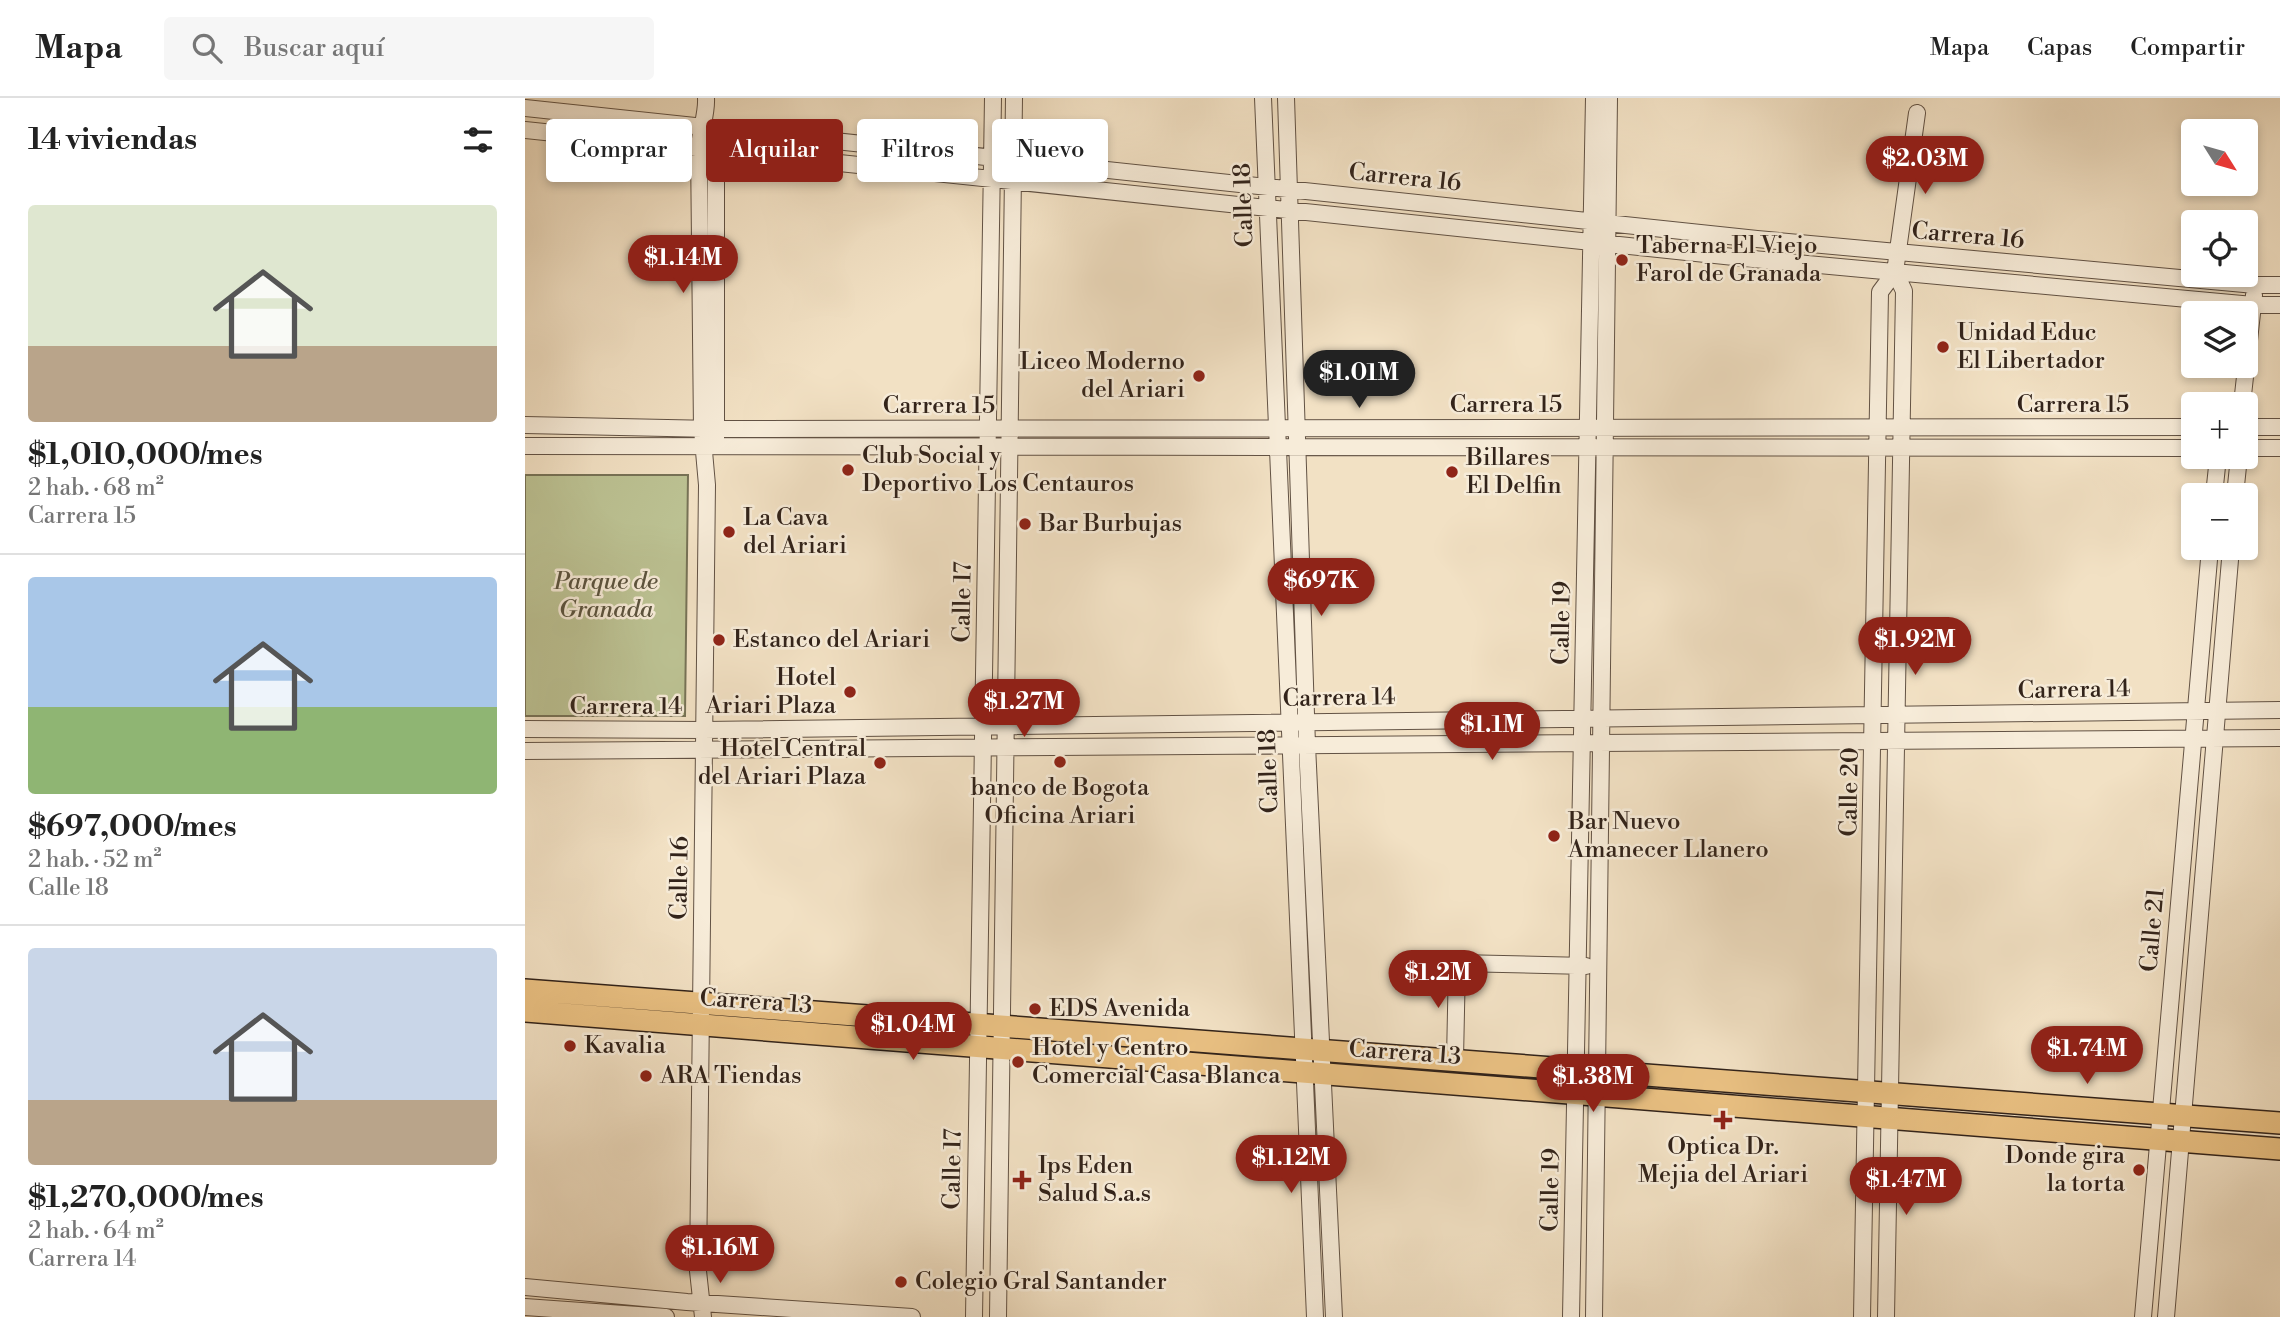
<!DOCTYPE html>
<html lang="es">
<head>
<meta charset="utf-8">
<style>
  :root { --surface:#fff; --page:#f6f6f6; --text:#222; --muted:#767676; --line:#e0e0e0; --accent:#8f2418 }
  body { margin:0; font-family:"Libre Bodoni",serif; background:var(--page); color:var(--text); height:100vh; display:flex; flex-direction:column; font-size:26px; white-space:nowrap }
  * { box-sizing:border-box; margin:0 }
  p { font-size:23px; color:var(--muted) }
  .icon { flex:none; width:38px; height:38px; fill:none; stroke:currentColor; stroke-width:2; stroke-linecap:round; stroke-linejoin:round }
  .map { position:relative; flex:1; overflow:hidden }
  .side { display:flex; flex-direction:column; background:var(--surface); width:525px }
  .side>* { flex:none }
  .top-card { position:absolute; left:21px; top:21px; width:665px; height:63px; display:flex; gap:14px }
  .needle { width:46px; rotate:127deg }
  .buttons { position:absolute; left:1656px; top:21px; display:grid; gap:14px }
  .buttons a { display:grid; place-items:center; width:77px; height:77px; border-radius:7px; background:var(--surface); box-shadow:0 4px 10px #0003; font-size:35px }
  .price { position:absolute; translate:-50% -60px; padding:0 16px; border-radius:24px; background:var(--accent); color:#fff; font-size:23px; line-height:46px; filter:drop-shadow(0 2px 4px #0008) }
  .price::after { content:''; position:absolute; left:50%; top:42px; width:21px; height:16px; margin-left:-10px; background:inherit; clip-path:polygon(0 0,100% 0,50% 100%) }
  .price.active { background:#222; color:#fff }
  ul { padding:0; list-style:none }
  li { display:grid; align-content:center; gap:14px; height:371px; padding:0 28px }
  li+li { border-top:2px solid var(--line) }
  li span { display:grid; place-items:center; height:217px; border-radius:7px; color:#555 }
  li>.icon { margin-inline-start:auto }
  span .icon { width:126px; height:126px; fill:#fffc; stroke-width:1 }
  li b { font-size:30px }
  h2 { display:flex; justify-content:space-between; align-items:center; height:84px; padding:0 28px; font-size:30px }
  .tag { padding:0 24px; border-radius:7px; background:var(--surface); box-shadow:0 4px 10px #0003; font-size:24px; line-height:63px }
  .tag.active { background:var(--accent); color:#fff }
  header { display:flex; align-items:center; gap:42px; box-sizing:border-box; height:98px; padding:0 35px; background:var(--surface); border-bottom:2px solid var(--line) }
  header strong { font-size:33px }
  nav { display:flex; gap:38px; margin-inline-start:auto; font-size:24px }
  .search { width:490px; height:63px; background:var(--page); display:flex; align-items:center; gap:18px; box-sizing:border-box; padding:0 24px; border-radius:7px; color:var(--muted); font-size:26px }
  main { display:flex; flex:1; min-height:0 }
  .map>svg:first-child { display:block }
</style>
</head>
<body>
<header>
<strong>Mapa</strong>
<div class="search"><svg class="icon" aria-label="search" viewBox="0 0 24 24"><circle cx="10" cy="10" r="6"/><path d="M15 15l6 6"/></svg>Buscar aquí</div>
<nav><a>Mapa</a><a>Capas</a><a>Compartir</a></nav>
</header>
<main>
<section class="side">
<h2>14 viviendas<svg class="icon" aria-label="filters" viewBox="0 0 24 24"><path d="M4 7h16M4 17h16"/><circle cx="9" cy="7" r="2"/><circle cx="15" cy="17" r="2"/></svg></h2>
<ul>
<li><span style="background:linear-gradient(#dfe7d0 65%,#b9a48a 0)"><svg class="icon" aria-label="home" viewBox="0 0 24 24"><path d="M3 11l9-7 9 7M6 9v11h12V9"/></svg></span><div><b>$1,010,000/mes</b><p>2 hab. · 68 m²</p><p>Carrera 15</p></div></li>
<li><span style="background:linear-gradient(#a9c7e8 60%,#8fb573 0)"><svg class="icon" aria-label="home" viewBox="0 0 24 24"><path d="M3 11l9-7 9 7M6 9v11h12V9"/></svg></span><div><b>$697,000/mes</b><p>2 hab. · 52 m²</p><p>Calle 18</p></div></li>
<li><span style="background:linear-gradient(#c9d6e8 70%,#b9a48a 0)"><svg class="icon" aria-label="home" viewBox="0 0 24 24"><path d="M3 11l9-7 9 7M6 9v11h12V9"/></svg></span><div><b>$1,270,000/mes</b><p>2 hab. · 64 m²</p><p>Carrera 14</p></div></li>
</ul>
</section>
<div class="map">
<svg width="1755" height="1219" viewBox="0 0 1755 1219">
  <rect width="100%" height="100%" fill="#f2e1c4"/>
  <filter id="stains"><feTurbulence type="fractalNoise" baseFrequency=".00286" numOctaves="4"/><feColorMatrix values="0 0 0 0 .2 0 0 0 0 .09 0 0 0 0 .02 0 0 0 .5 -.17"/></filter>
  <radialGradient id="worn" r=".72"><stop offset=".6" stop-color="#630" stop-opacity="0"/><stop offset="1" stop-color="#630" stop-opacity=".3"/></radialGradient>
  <path fill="#bcc293" stroke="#777256" stroke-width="2" d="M0 377H163L160 618H0Z"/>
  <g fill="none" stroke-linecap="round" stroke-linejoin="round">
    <defs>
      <path id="minor" d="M738 0 790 1219
        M761 0 782 647 809 1219
        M0 10 1232 141 1730 187H1755
        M0 32 1228 161 1728 207H1755
        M1717 306 1729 197
        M0 327 189 331 1668 329
        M1720 329H1755
        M191 341V41
        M0 348 1668 350
        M1720 350H1755
        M1689 397 1693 359
        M1710 397 1714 359
        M0 631 179 632 1755 612
        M0 653 1755 640
        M930 961 932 865 1061 868
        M0 1189 162 1204 387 1219
        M0 1209 141 1219
        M178 1219 173 1173 182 387 177 331 174 50C175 32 182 17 181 0
        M449 1219 468 0
        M473 1219 489 0
        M1046 1219 1069 0
        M1069 1219 1084 0
        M1337 1219 1355 194 1370 174 1392 15
        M1361 1219 1379 193 1370 174
        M1618 1219 1685 450
        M1641 1219 1706 450"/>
      <path id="major" d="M0 892 1755 1025
        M0 913 1755 1051"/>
    </defs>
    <use href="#minor" stroke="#625244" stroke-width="18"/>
    <use href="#major" stroke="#32231a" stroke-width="24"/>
    <use href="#minor" stroke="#f7ecd9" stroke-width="16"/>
    <use href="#major" stroke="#e9c082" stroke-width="21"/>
  </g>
  <g fill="#8f2418" stroke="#f7ecd9" stroke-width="2.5">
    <circle cx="1097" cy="162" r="7"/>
    <circle cx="1418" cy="249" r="7"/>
    <circle cx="674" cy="278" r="7"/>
    <circle cx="323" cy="372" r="7"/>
    <circle cx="927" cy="374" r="7"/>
    <circle cx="500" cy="426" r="7"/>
    <circle cx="204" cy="434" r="7"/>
    <circle cx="194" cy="542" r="7"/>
    <circle cx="325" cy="594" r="7"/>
    <circle cx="535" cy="664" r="7"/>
    <circle cx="355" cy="665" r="7"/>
    <circle cx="1029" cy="738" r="7"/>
    <circle cx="510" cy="911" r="7"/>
    <circle cx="45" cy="948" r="7"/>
    <circle cx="493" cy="964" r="7"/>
    <circle cx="121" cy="978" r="7"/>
    <path d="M1194.5 1011.5h7v7h7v7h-7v7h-7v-7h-7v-7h7z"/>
    <circle cx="1614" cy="1072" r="7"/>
    <path d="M493.5 1071.5h7v7h7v7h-7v7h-7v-7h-7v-7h7z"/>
    <circle cx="376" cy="1184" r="7"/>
  </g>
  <g text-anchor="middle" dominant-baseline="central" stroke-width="5" stroke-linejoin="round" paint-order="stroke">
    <g font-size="24" fill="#32231a" stroke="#f7ecd9">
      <text transform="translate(880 80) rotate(6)">Carrera 16</text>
      <text transform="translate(719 107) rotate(-92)">Calle 18</text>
      <text transform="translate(1443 138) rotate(5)">Carrera 16</text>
      <text x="981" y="307">Carrera 15</text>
      <text x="1548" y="307">Carrera 15</text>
      <text x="414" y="308">Carrera 15</text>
      <text transform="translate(438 504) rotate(-89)">Calle 17</text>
      <text transform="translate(1037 525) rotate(-89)">Calle 19</text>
      <text transform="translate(1549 592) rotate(-1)">Carrera 14</text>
      <text transform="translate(814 600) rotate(-1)">Carrera 14</text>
      <text x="101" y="609">Carrera 14</text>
      <text transform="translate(744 673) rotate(-92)">Calle 18</text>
      <text transform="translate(1325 694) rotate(-89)">Calle 20</text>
      <text transform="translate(155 780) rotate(-89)">Calle 16</text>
      <text transform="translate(1628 832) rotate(-85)">Calle 21</text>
      <text transform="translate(231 904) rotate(4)">Carrera 13</text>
      <text transform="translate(880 955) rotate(4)">Carrera 13</text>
      <text transform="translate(428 1071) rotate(-89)">Calle 17</text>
      <text transform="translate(1026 1092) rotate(-89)">Calle 19</text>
    </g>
    <g font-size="24" fill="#32231a" stroke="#f7ecd9" text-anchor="start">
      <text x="1111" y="148">Taberna El Viejo<tspan x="1111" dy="28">Farol de Granada</tspan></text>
      <text x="1432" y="235">Unidad Educ<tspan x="1432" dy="28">El Libertador</tspan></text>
      <text x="660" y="264" text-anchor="end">Liceo Moderno<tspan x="660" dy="28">del Ariari</tspan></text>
      <text x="337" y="358">Club Social y<tspan x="337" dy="28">Deportivo Los Centauros</tspan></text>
      <text x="941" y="360">Billares<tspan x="941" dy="28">El Delfin</tspan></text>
      <text x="218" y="420">La Cava<tspan x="218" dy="28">del Ariari</tspan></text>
      <text x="514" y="426">Bar Burbujas</text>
      <text x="208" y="542">Estanco del Ariari</text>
      <text x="311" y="580" text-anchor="end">Hotel<tspan x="311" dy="28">Ariari Plaza</tspan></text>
      <text x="341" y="651" text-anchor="end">Hotel Central<tspan x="341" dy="28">del Ariari Plaza</tspan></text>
      <text x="535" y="690" text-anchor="middle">banco de Bogota<tspan x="535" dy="28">Oficina Ariari</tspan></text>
      <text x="1043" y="724">Bar Nuevo<tspan x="1043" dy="28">Amanecer Llanero</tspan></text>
      <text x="524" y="911">EDS Avenida</text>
      <text x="59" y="948">Kavalia</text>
      <text x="507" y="950">Hotel y Centro<tspan x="507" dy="28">Comercial Casa Blanca</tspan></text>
      <text x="135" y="978">ARA Tiendas</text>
      <text x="1198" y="1049" text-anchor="middle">Optica Dr.<tspan x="1198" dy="28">Mejia del Ariari</tspan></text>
      <text x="1600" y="1058" text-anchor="end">Donde gira<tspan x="1600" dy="28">la torta</tspan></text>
      <text x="513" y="1068">Ips Eden<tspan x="513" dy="28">Salud S.a.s</tspan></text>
      <text x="390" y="1184">Colegio Gral Santander</text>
    </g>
    <g font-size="24" font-style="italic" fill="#5b533e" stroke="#f7ecd9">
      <text x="81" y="484">Parque de<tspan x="81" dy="28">Granada</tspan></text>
    </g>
  </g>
  <rect width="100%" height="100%" filter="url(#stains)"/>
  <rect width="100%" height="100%" fill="url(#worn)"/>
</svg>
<div class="buttons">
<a><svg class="needle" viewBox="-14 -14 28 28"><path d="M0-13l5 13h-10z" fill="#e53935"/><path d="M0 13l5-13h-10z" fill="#767676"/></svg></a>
<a><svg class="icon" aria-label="locate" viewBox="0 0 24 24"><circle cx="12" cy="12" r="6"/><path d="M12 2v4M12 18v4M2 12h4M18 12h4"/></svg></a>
<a><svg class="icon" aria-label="layers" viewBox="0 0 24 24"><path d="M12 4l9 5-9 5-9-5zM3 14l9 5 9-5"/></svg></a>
<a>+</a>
<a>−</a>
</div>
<b class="price" style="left:1400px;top:98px">$2.03M</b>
<b class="price" style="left:158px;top:197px">$1.14M</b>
<b class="price active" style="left:834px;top:312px">$1.01M</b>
<b class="price" style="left:796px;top:520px">$697K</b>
<b class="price" style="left:1390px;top:579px">$1.92M</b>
<b class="price" style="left:499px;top:641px">$1.27M</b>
<b class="price" style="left:967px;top:664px">$1.1M</b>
<b class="price" style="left:913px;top:912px">$1.2M</b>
<b class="price" style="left:388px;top:964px">$1.04M</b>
<b class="price" style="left:1562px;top:988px">$1.74M</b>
<b class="price" style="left:1068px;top:1016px">$1.38M</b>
<b class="price" style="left:766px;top:1097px">$1.12M</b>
<b class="price" style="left:1381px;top:1119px">$1.47M</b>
<b class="price" style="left:195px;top:1187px">$1.16M</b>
<div class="top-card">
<a class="tag">Comprar</a>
<a class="tag active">Alquilar</a>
<a class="tag">Filtros</a>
<a class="tag">Nuevo</a>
</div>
</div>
</main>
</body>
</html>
